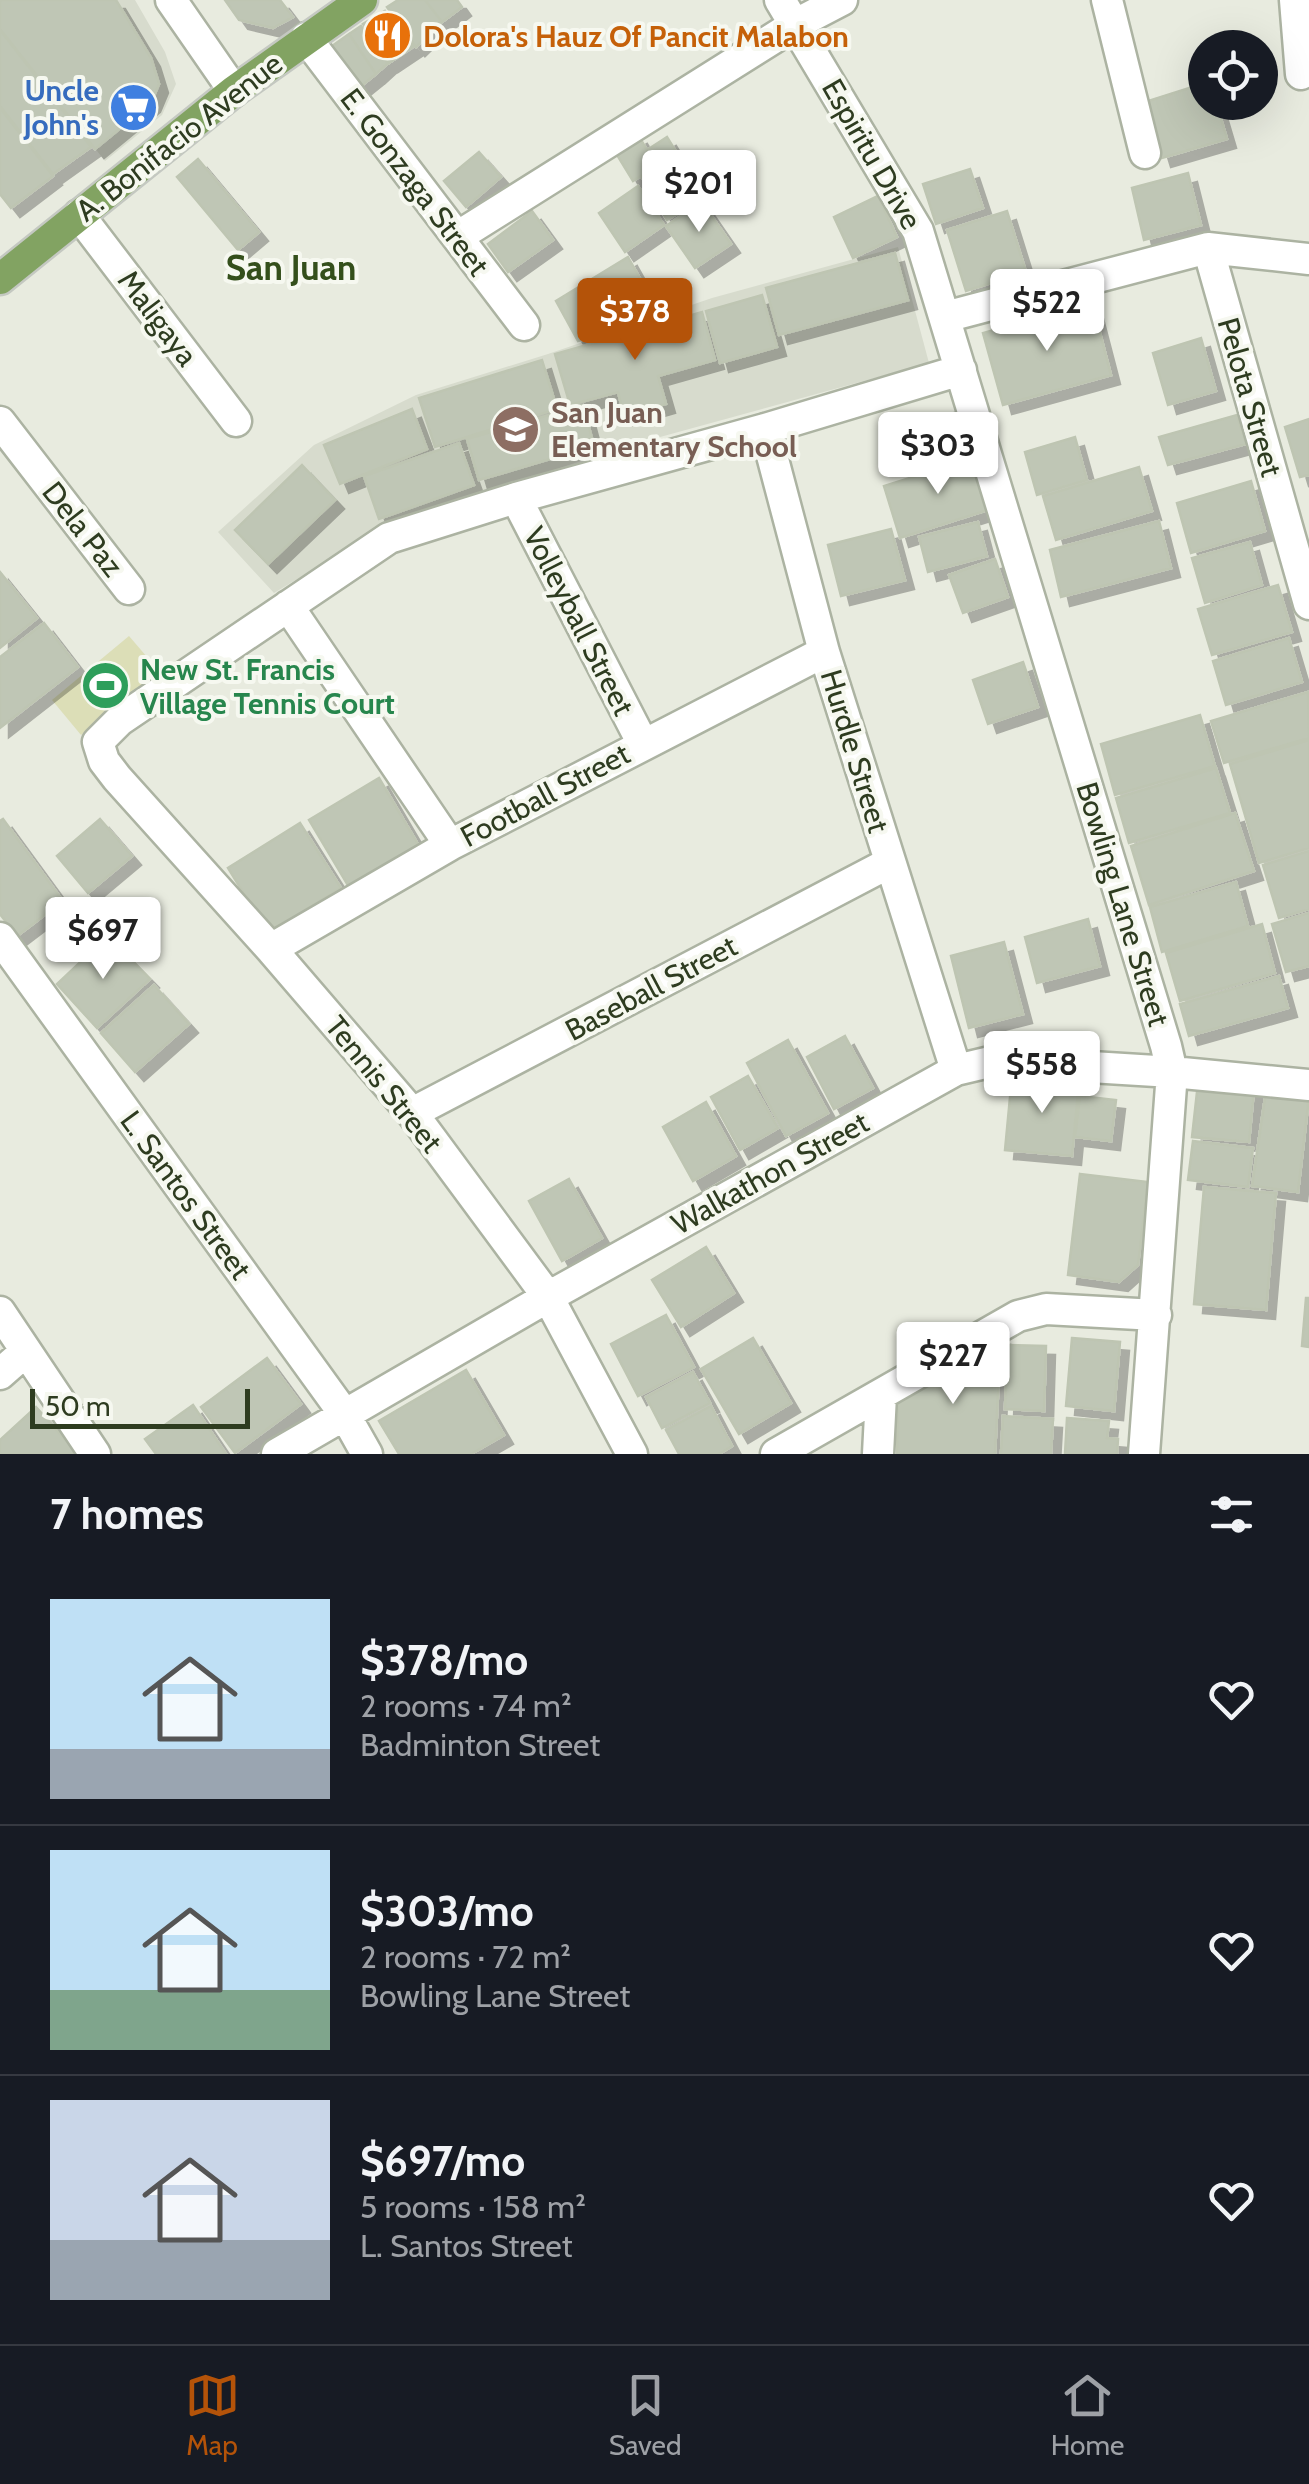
<!DOCTYPE html>
<html lang="en">
<head>
<meta charset="utf-8">
<style>
  :root { --surface:#171b24; --page:#20242c; --text:#f1f3f6; --muted:#9ea1a6; --line:#363941; --accent:#b45309 }
  body { margin:0; font-family:Cabin,sans-serif; background:var(--page); color:var(--text); height:100vh; display:flex; flex-direction:column; font-size:38px; white-space:nowrap }
  * { box-sizing:border-box; margin:0 }
  p { font-size:32px; color:var(--muted) }
  .icon { flex:none; width:55px; height:55px; fill:none; stroke:currentColor; stroke-width:2; stroke-linecap:round; stroke-linejoin:round }
  .map { position:relative; height:1454px; overflow:hidden }
  .side { display:flex; flex-direction:column; background:var(--surface); flex:1 }
  .side>* { flex:none }
  .buttons { position:absolute; left:1188px; top:30px; display:grid; gap:20px }
  .buttons a { display:grid; place-items:center; width:90px; height:90px; border-radius:50%; background:var(--surface); box-shadow:0 10px 40px #0002; font-size:50px }
  .scale { position:absolute; left:30px; bottom:25px; width:220px; box-sizing:border-box; padding-left:10px; border:5px solid #2e3c20; border-top:0; font-size:28px; line-height:35px; white-space:nowrap; color:#2e3c20; -webkit-text-stroke:8px #f6f8f0; paint-order:stroke }
  .price { position:absolute; translate:-50% -85px; padding:0 22px; border-radius:10px; background:#fff; color:#222; font-size:32px; line-height:65px; filter:drop-shadow(0 2px 5px #0008) }
  .price::after { content:''; position:absolute; left:50%; top:60px; width:30px; height:22px; margin-left:-15px; background:inherit; clip-path:polygon(0 0,100% 0,50% 100%) }
  .price.current { background:var(--accent); color:#fff }
  ul { padding:0; list-style:none }
  li { display:flex; align-items:center; gap:30px; height:250px; padding:0 50px }
  li+li { border-top:2px solid var(--line) }
  li span { display:grid; place-items:center; flex:none; width:280px; height:200px; border-radius:0px; color:#555 }
  li>.icon { margin-inline-start:auto }
  span .icon { width:120px; height:120px; fill:#fffc; stroke-width:1 }
  li b { font-size:42px }
  h2 { display:flex; justify-content:space-between; align-items:center; height:120px; padding:0 50px; font-size:42px }
  .tab-bar { display:flex; justify-content:space-around; align-items:center; height:140px; border-top:2px solid var(--line); background:var(--surface); font-size:28px; color:var(--muted) }
  .tab-bar a { display:grid; justify-items:center; gap:5px }
  .tab-bar .current { color:var(--accent) }
  .map>svg:first-child { display:block }
</style>
</head>
<body>
<div class="map">
<svg width="1309" height="1454" viewBox="0 0 1309 1454">
  <defs>
    <filter id="shadow"><feDropShadow dx="9" dy="9" stdDeviation="0" flood-color="#0004"/></filter>
  </defs>
  <rect width="100%" height="100%" fill="#e8ebdf"/>
  <path fill="#d7dbcd" d="M0 0H135L165 52 176 84 162 115 105 161 0 29Z
    M898 247 929 363 620 448 385 526 274 593 218 532 314 445 416 395 548 354 712 298Z"/>
  <path fill="#dcdeb7" d="M129 636 159 671 81 735 52 700Z"/>
  <path fill="#bfc6b5" stroke="#bec5b2" stroke-width="2.5" filter="url(#shadow)" d="M0 0H116L151 58 159 84 151 103 95 149 0 29Z
    M225 0H280L293 17 273 28 239 20Z
    M398 0H425L442 22 416 47 387 7Z
    M425 0H457L462 7 442 22Z
    M385 11 413 47 389 63 363 24Z
    M361 26 388 63 376 74 349 34Z
    M0 30 91 147 53 174 0 106Z
    M349 34 376 74 360 87 332 46Z
    M1205 83V102H1216L1227 139 1162 158 1145 102Z
    M0 108 53 176 11 208 0 194Z
    M638 135 647 150 667 137 704 197 667 220 641 176 633 181 614 150Z
    M479 152 501 177 466 207 444 181Z
    M198 159 259 232 238 250 177 177Z
    M970 169 983 208 936 224 923 184Z
    M1188 173 1201 225 1144 240 1132 188Z
    M638 186 664 225 625 252 599 213Z
    M878 196 897 237 853 258 834 217Z
    M702 202 731 244 695 268 666 226Z
    M532 211 553 240 508 272 488 244Z
    M1007 211 1026 272 966 291 947 230Z
    M895 253 908 300 779 335 766 288Z
    M628 257 661 316 578 341 556 301Z
    M762 295 777 347 720 363 706 311Z
    M1092 302 1111 375 1003 405 983 333Z
    M702 312 715 360 658 376 666 404 624 416 618 392 570 405 555 354Z
    M1201 338 1216 391 1168 405 1153 353Z
    M542 360 557 409 435 447 419 398Z
    M583 405 594 446 479 480 467 439Z
    M412 409 427 449 340 484 324 445Z
    M957 412 969 453 905 472 893 432Z
    M1237 415 1246 444 1168 465 1159 437Z
    M1309 419V475L1300 477 1285 427Z
    M1075 437 1087 480 1037 495 1025 452Z
    M459 443 474 485 379 519 364 476Z
    M976 457 991 509 900 538 884 486Z
    M302 465 335 500 268 564 235 530Z
    M1139 467 1152 511 1056 540 1043 496Z
    M1251 481 1265 531 1191 553 1177 503Z
    M1159 521 1171 568 1061 597 1050 550Z
    M978 522 987 556 928 572 919 537Z
    M891 529 905 580 841 596 828 545Z
    M1250 542 1262 585 1205 603 1192 558Z
    M995 559 1008 597 963 613 949 575Z
    M0 572 37 618 0 648Z
    M1278 585 1292 632 1212 655 1198 609Z
    M44 623 78 667 0 728V657Z
    M1289 638 1302 682 1226 705 1213 661Z
    M1023 662 1038 707 988 724 973 680Z
    M1308 692 1309 738 1224 763 1211 721Z
    M1200 715 1215 766 1115 795 1101 744Z
    M1309 740V848L1259 863 1230 764Z
    M1216 768 1230 813 1129 843 1116 798Z
    M379 778 419 846 349 887 309 820Z
    M1235 813 1254 871 1149 905 1131 846Z
    M3 819 63 901 17 936 0 914V821Z
    M100 819 132 856 88 893 57 856Z
    M300 823 341 888 268 933 228 868Z
    M1309 851V909L1279 918 1263 865Z
    M1236 882 1248 926 1162 952 1150 907Z
    M1309 913V966L1286 972 1272 924Z
    M1088 919 1100 966 1037 983 1025 937Z
    M1262 924 1275 973 1180 1001 1166 953Z
    M108 936 150 979 97 1028 57 984Z
    M1004 942 1023 1014 969 1028 951 956Z
    M1279 976 1288 1008 1189 1036 1180 1004Z
    M154 985 189 1024 135 1072 101 1033Z
    M845 1036 873 1088 834 1109 807 1057Z
    M788 1040 828 1113 786 1136 747 1063Z
    M748 1076 778 1128 740 1150 711 1097Z
    M1012 1076 1079 1082 1072 1156 1005 1150Z
    M1198 1083 1254 1089 1249 1142 1192 1137Z
    M1266 1091 1309 1097 1298 1192 1252 1186Z
    M1080 1096 1116 1100 1111 1141 1075 1137Z
    M706 1102 736 1156 693 1181 663 1127Z
    M1193 1141 1253 1148 1248 1187 1188 1180Z
    M1080 1174 1148 1182 1138 1265 1119 1282 1068 1275Z
    M569 1179 602 1238 562 1261 529 1201Z
    M1204 1187 1276 1193 1266 1310 1194 1304Z
    M706 1247 734 1293 681 1327 652 1280Z
    M1306 1298H1309V1347L1302 1346Z
    M666 1315 694 1367 638 1396 611 1344Z
    M1001 1336 995 1454H897L898 1389Z
    M753 1338 791 1403 739 1434 701 1369Z
    M1072 1338 1120 1342 1114 1411 1066 1406Z
    M1007 1345 1046 1346 1044 1411 1005 1409Z
    M267 1358 301 1404 235 1453 201 1407Z
    M466 1370 504 1435 471 1454H399L379 1421Z
    M693 1372 710 1403 662 1428 646 1397Z
    M193 1405 226 1454H156L145 1439Z
    M711 1406 732 1446 719 1454H679L666 1430Z
    M36 1407 78 1454H0V1440Z
    M1003 1416 1053 1419 1051 1454H1001Z
    M1067 1418 1109 1421 1107 1438 1118 1439 1117 1454H1065Z"/>
  <g fill="none" stroke-linecap="round" stroke-linejoin="round">
    <defs>
      <path id="minor" d="M171 0 234 91
        M780 0 918 231 1166 1046 1172 1072 1144 1454
        M1107 0 1145 153
        M1295 0 1301 74
        M306 38 524 325
        M79 215 236 421
        M457 237 796 24 842 0
        M1208 248 1309 604
        M945 317 1208 248 1309 259
        M0 422 129 589
        M765 429 824 652 956 1070
        M516 498 643 744
        M288 606 450 845
        M0 938 345 1415 367 1454
        M271 949 450 845 824 652
        M412 1113 889 863
        M0 1312 95 1454
        M0 1374 25 1352
        M277 1454 548 1297 956 1070 994 1061 1172 1072 1309 1085
        M632 1454 548 1297 412 1113 271 949 117 778 104 761 98 742 120 720 389 538 516 498 765 429 961 370
        M776 1454 1018 1316 1046 1309 1156 1315
        M878 1454 881 1395"/>
      <path id="major" d="M0 279 234 91 362 0"/>
    </defs>
    <use href="#minor" stroke="#acb3a2" stroke-width="35"/>
    <use href="#major" stroke="#c4c8c1" stroke-width="35"/>
    <use href="#minor" stroke="#fff" stroke-width="30"/>
    <use href="#major" stroke="#82a362" stroke-width="30"/>
  </g>
  <defs>
    <symbol id="restaurant-disc" viewBox="-11 -11 22 22"><circle r="9.5" fill="#e8710a" stroke="#f6f8f0"/><path d="M-5-6h1v4h1v-4h1v4h1v-4h1v5L-1.5 .5V6h-2V.5L-5-1ZM5-6V6H3V1.5H1.5Q1.5-4 5-6Z" fill="#fff"/></symbol>
    <symbol id="supermarket-disc" viewBox="-11 -11 22 22"><circle r="9.5" fill="#3f7fe0" stroke="#f6f8f0"/><path d="M-6-5.5h2.5l.6 2H6L4.5 2H-2.5L-4.4-4H-6ZM-1.5 3.2a1.3 1.3 0 1 0 .1 0ZM3 3.2a1.3 1.3 0 1 0 .1 0Z" fill="#fff"/></symbol>
    <symbol id="school-disc" viewBox="-11 -11 22 22"><circle r="9.5" fill="#8d6e63" stroke="#f6f8f0"/><path d="M0-5L7-2L0 1L-7-2ZM-4 1L0 2.5L4 1V4Q0 6-4 4Z" fill="#fff"/></symbol>
    <symbol id="stadium-disc" viewBox="-11 -11 22 22"><circle r="9.5" fill="#2e9e5b" stroke="#f6f8f0"/><path d="M0-5a6.5 5 0 1 0 0 10a6.5 5 0 1 0 0-10ZM-3.5-1.8h7v3.6h-7Z" fill="#fff"/></symbol>
  </defs>
  <g fill-rule="evenodd">
    <use href="#restaurant-disc" x="360" y="8" width="55" height="55"/>
    <use href="#supermarket-disc" x="106" y="80" width="55" height="55"/>
    <use href="#school-disc" x="488" y="402" width="55" height="55"/>
    <use href="#stadium-disc" x="78" y="658" width="55" height="55"/>
  </g>
  <g text-anchor="middle" dominant-baseline="central" stroke-width="8" stroke-linejoin="round" paint-order="stroke">
    <g font-size="30" font-weight="bold" fill="#c56008" stroke="#f6f8f0" text-anchor="start">
      <text x="423" y="36">Dolora's Hauz Of Pancit Malabon</text>
    </g>
    <g font-size="30" font-weight="bold" fill="#366cbe" stroke="#f6f8f0" text-anchor="end">
      <text x="99" y="90">Uncle<tspan x="99" dy="34">John's</tspan></text>
    </g>
    <g font-size="30" fill="#2e3c20" stroke="#f6f8f0">
      <text transform="translate(179 137) rotate(-38)">A. Bonifacio Avenue</text>
      <text transform="translate(872 154) rotate(60)">Espiritu Drive</text>
      <text transform="translate(415 182) rotate(53)">E. Gonzaga Street</text>
      <text transform="translate(158 318) rotate(53)">Maligaya</text>
      <text transform="translate(1250 397) rotate(74)">Pelota Street</text>
      <text transform="translate(83 529) rotate(52)">Dela Paz</text>
      <text transform="translate(579 621) rotate(63)">Volleyball Street</text>
      <text transform="translate(855 751) rotate(73)">Hurdle Street</text>
      <text transform="translate(545 795) rotate(-28)">Football Street</text>
      <text transform="translate(1123 904) rotate(73)">Bowling Lane Street</text>
      <text transform="translate(651 988) rotate(-28)">Baseball Street</text>
      <text transform="translate(384 1084) rotate(51)">Tennis Street</text>
      <text transform="translate(770 1173) rotate(-29)">Walkathon Street</text>
      <text transform="translate(186 1195) rotate(54)">L. Santos Street</text>
    </g>
    <g font-size="30" font-weight="bold" fill="#785e54" stroke="#f6f8f0" text-anchor="start">
      <text x="551" y="412">San Juan<tspan x="551" dy="34">Elementary School</tspan></text>
    </g>
    <g font-size="30" font-weight="bold" fill="#27864d" stroke="#f6f8f0" text-anchor="start">
      <text x="140" y="669">New St. Francis<tspan x="140" dy="34">Village Tennis Court</tspan></text>
    </g>
    <g font-size="35" font-weight="bold" fill="#344f1b" stroke="#f6f8f0">
      <text x="291" y="267">San Juan</text>
    </g>
  </g>
</svg>
<div class="buttons">
<a><svg class="icon" aria-label="locate" viewBox="0 0 24 24"><circle cx="12" cy="12" r="6"/><path d="M12 2v4M12 18v4M2 12h4M18 12h4"/></svg></a>
</div>
<div class="scale">50 m</div>
<b class="price" style="left:699px;top:235px">$201</b>
<b class="price" style="left:1047px;top:354px">$522</b>
<b class="price current" style="left:635px;top:363px">$378</b>
<b class="price" style="left:938px;top:497px">$303</b>
<b class="price" style="left:103px;top:982px">$697</b>
<b class="price" style="left:1042px;top:1116px">$558</b>
<b class="price" style="left:953px;top:1407px">$227</b>
</div>
<section class="side">
<h2>7 homes<svg class="icon" aria-label="filters" viewBox="0 0 24 24"><path d="M4 7h16M4 17h16"/><circle cx="9" cy="7" r="2"/><circle cx="15" cy="17" r="2"/></svg></h2>
<ul>
<li><span style="background:linear-gradient(#bfe0f5 75%,#9aa5b1 0)"><svg class="icon" aria-label="home" viewBox="0 0 24 24"><path d="M3 11l9-7 9 7M6 9v11h12V9"/></svg></span><div><b>$378/mo</b><p>2 rooms · 74 m²</p><p>Badminton Street</p></div><svg class="icon" aria-label="heart" viewBox="0 0 24 24"><path d="M12 20l-8-8c-3-5 5-10 8-4 3-6 11-1 8 4z"/></svg></li>
<li><span style="background:linear-gradient(#bfe0f5 70%,#7fa58c 0)"><svg class="icon" aria-label="home" viewBox="0 0 24 24"><path d="M3 11l9-7 9 7M6 9v11h12V9"/></svg></span><div><b>$303/mo</b><p>2 rooms · 72 m²</p><p>Bowling Lane Street</p></div><svg class="icon" aria-label="heart" viewBox="0 0 24 24"><path d="M12 20l-8-8c-3-5 5-10 8-4 3-6 11-1 8 4z"/></svg></li>
<li><span style="background:linear-gradient(#c9d6e8 70%,#9aa5b1 0)"><svg class="icon" aria-label="home" viewBox="0 0 24 24"><path d="M3 11l9-7 9 7M6 9v11h12V9"/></svg></span><div><b>$697/mo</b><p>5 rooms · 158 m²</p><p>L. Santos Street</p></div><svg class="icon" aria-label="heart" viewBox="0 0 24 24"><path d="M12 20l-8-8c-3-5 5-10 8-4 3-6 11-1 8 4z"/></svg></li>
</ul>
</section>
<nav class="tab-bar">
<a class="current"><svg class="icon" aria-label="map" viewBox="0 0 24 24"><path d="M3 6l6-2 6 2 6-2v14l-6 2-6-2-6 2zM9 4v14M15 6v14"/></svg>Map</a>
<a><svg class="icon" aria-label="saved" viewBox="0 0 24 24"><path d="M7 4h10v16l-5-4-5 4z"/></svg>Saved</a>
<a><svg class="icon" aria-label="home" viewBox="0 0 24 24"><path d="M3 11l9-7 9 7M6 9v11h12V9"/></svg>Home</a>
</nav>
</body>
</html>
